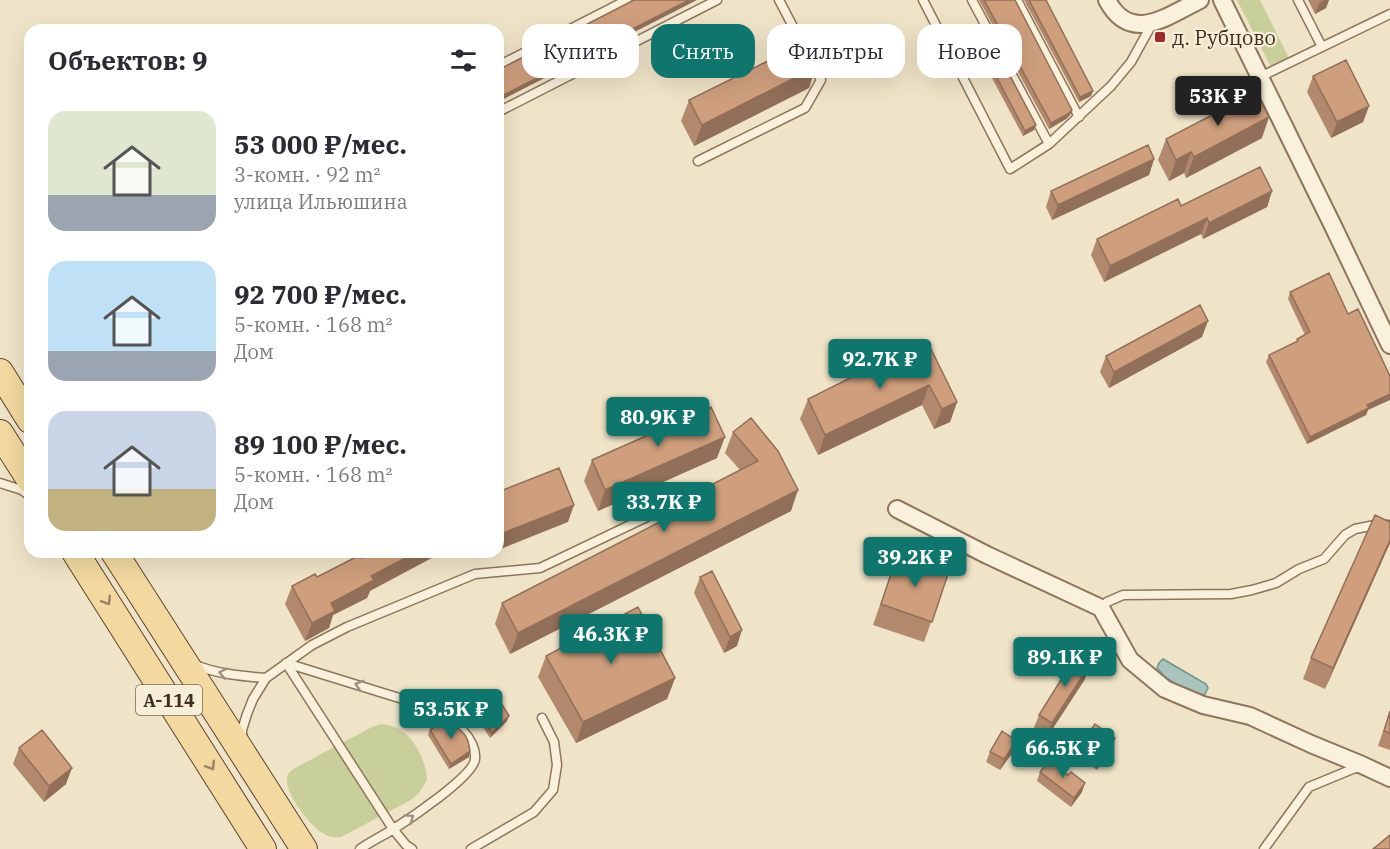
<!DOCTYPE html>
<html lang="ru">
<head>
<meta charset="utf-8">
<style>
  :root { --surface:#fff; --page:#f7f7f7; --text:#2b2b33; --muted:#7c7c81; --accent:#0f766e }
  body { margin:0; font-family:"IBM Plex Serif",serif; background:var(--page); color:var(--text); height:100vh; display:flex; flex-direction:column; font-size:22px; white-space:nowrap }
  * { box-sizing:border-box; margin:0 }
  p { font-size:20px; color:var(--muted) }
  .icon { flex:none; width:33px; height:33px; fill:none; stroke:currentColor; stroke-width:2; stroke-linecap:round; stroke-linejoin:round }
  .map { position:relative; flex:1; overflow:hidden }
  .sheet { position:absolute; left:24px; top:24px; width:480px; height:534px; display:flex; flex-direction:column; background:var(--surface); border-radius:18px; box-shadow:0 6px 24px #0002 }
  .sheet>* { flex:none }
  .top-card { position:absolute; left:522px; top:24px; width:570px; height:54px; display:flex; gap:12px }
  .price { position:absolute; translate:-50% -51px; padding:0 14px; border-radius:6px; background:var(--accent); color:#fff; font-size:20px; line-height:39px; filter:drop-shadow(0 2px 3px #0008) }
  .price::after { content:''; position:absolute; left:50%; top:36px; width:18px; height:14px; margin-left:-9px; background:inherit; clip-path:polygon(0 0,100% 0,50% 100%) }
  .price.active { background:#222; color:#fff }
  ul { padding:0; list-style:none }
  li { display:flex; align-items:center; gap:18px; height:150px; padding:0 24px }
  li span { display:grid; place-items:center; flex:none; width:168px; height:120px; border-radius:18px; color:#555 }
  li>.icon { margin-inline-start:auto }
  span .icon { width:72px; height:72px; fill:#fffc; stroke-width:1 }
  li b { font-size:26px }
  h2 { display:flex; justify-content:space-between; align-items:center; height:72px; padding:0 24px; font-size:26px }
  .pill { padding:0 21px; border-radius:18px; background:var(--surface); box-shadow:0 6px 24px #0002; font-size:21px; line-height:54px }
  .pill.active { background:var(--accent); color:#fff }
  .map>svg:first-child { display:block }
</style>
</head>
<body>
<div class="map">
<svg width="1390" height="849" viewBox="0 0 1390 849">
  <rect width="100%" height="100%" fill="#f0e4c8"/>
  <path fill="#c9cf9b" d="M1237 0H1260L1290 60 1272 69Z
    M381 724C388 725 394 726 400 730 416 739 426 762 427 780L419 793 411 800 341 837C340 837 333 838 332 837 315 835 285 795 287 779 287 773 291 771 295 768L372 727Z"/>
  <path fill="#a9c4bc" stroke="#6f938a" stroke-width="1.5" d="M1163 659 1206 684 1208 688 1205 694 1198 697 1194 696 1164 676 1157 668 1159 663Z"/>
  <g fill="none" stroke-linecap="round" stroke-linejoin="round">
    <defs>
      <path id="lane" d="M923 0 1010 169 1049 144 1111 86 1131 62 1152 24
        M972 0 1049 144
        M1017 0 1079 117
        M1298 0 1322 47
        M498 66 627 0
        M1260 77 1390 14
        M498 112 717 0
        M698 161 805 108 821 80 779 0
        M0 483 22 490 30 496
        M1101 608 1107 602 1123 595 1231 594 1252 590 1276 583 1299 569 1324 559 1345 535 1355 529 1375 525H1390
        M286 663 438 710C453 719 477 739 475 759 474 776 408 820 392 830 382 836 370 842 360 849
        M286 663 393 829 406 845 412 849
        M193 664C216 674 241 676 266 678
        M242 739V730L247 714 253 699 266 678 312 645 347 627 475 574 540 568 695 494
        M471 849 534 812 553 790 557 765 554 742 542 718
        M1264 849 1309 787 1360 766"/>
      <path id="street" d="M1107 0C1131 45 1167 16 1200 0
        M1222 0 1334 228 1390 345
        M897 509 987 555 1101 608 1130 660 1165 689 1203 705 1250 716 1311 744 1362 765 1390 778"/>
      <path id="primary" d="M0 372 30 420
        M0 433 30 480
        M75 552 263 849
        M114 552 304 849"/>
    </defs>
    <use href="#lane" stroke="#8d765c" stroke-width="11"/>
    <use href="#street" stroke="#8d765c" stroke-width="20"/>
    <use href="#primary" stroke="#5b4430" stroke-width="28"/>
    <use href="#lane" stroke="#faf1dc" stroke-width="8"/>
    <use href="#street" stroke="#faf1dc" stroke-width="16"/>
    <use href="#primary" stroke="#f3d9a0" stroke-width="26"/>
  </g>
  <path fill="#b2896c" d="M979 0H1015L1070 115 1066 119 1049 129Z
    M1024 0H1046L1091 96 1079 102Z
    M1308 0H1329L1326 8 1315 14Z
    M978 42 1036 125 1034 130 1023 136 976 48Z
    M816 67 809 88 694 146 681 121 689 100Z
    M1313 76 1369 106 1363 122 1331 138 1307 92Z
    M1262 138 1186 178 1184 173 1169 181 1158 160 1166 139Z
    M1154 159 1149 175 1052 220 1046 207 1051 191Z
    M1272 191 1267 207 1203 239 1201 234 1104 282 1091 255 1097 239 1181 206Z
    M1290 292 1368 410 1366 415 1307 444 1266 362 1269 355 1296 342 1297 339 1305 335 1288 299Z
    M1202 337 1109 388 1100 372 1106 356Z
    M905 362 957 402 950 422 934 429 922 405 818 455 800 419 808 399Z
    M751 418 791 511 510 654 495 624 502 603 681 511 687 497 740 470 725 453 733 432Z
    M717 458 598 511 584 481 592 460Z
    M1390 522V543L1325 689 1303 679 1311 658Z
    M898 553 949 571 924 642 873 625Z
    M700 577 737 646 724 653 694 593Z
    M292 586 370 591 367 598 333 615 329 628 305 641 285 604Z
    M546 656 675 678 667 699 576 743 538 677Z
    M1085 679 1046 739 1033 730 1039 715Z
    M476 707 507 721 490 738 474 713Z
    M1390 711V750L1378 746Z
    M430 730 469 757 449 769 428 735Z
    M1115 738 1112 749 1097 770 1076 756 1080 745Z
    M1017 741 1013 752 1000 770 986 762 990 752Z
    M19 748 66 784 44 802 13 764Z
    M1040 772 1082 792 1071 807 1037 781Z"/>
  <path fill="#916f58" d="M689 0H697L498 102V98Z
    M1324 0H1329L1326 8 1315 14 1319 3Z
    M816 67 809 88 694 146 702 125Z
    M1093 91 1091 96 1079 102 1080 97Z
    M1369 106 1363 122 1331 138 1337 122Z
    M1072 110 1070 115 1066 119 1049 129 1051 123Z
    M1269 117 1262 138 1186 178 1194 157Z
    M1036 125 1034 130 1023 136 1025 131Z
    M1191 152 1184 173 1169 181 1176 160Z
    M1154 159 1149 175 1052 220 1058 205Z
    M1272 191 1267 207 1203 239 1209 223Z
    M1207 218 1201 234 1104 282 1110 266Z
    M1208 321 1202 337 1109 388 1114 372Z
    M929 385 922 405 818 455 825 435Z
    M1390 394V400L1368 410 1366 415 1307 444 1310 437 1367 405Z
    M957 402 950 422 934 429 942 409Z
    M725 437 717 458 598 511 605 490Z
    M798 490 791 511 510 654 518 633Z
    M574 505 568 522 498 550V535Z
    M1390 540V543L1325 689 1333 668Z
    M417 552H443L370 591 367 598 333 615 329 628 305 641 312 623 331 603 371 576Z
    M447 552H455L446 557Z
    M483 552H494L481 557Z
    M742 630 737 646 724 653 730 637Z
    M1091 663 1085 679 1046 739 1052 723Z
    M675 678 667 699 576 743 583 722Z
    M509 716 507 721 490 738 492 733Z
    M1115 738 1112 749 1097 770 1101 759Z
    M1017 741 1013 752 1000 770 1004 759Z
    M470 751 469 757 449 769 451 764Z
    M72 768 66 784 44 802 49 786Z
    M1085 783 1082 792 1071 807 1074 798Z"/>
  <path fill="#cf9f7d" stroke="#916f58" stroke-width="1.5" d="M634 0H689L498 98V70Z
    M984 0H1015L1072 110 1068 114 1051 123Z
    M1029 0H1046L1093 91 1080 97Z
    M989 36 1036 125 1025 131 978 42Z
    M804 43 816 67 702 125 689 100Z
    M1346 60 1369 106 1337 122 1313 76Z
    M1256 92 1269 117 1194 157 1191 152 1176 160 1166 139Z
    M1148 145 1154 159 1058 205 1051 191Z
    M1260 167 1272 191 1209 223 1207 218 1110 266 1097 239 1178 199 1181 206Z
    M1329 273 1348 314 1358 309 1390 376V394L1367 405 1369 408 1310 437 1269 355 1298 341 1297 339 1310 332 1290 292Z
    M1200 305 1208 321 1114 372 1106 356Z
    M931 349 957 402 942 409 929 385 825 435 808 399 900 353 905 362Z
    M711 407 725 437 605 490 592 460Z
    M751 418 778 451 798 490 518 633 502 603 691 506 687 497 758 461 733 432Z
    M559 468 574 505 498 535V492Z
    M1375 515 1390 522V540L1333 668 1311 658Z
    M374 552H417L371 576 374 580 331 603 335 611 312 623 292 586 315 574 317 577 360 555 362 558Z
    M898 553 949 571 932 622 881 604Z
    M712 571 742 630 730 637 700 577Z
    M638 607 675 678 583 722 546 656Z
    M1077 654 1091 663 1052 723 1039 715Z
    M493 690 509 716 492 733 476 707Z
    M1390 711V733L1384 731Z
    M448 718 465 735 468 741 470 751 451 764 430 730Z
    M1095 724 1115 738 1101 759 1080 745Z
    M42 730 72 768 49 786 19 748Z
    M1002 731 1017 741 1004 759 990 752Z
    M1049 760 1068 775 1071 772 1085 783 1074 798 1040 772Z
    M1390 835V849H1373Z"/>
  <defs><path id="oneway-chevron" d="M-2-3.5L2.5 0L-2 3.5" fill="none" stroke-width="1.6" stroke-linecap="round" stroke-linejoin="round" transform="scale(1.5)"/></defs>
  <g stroke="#988460">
    <use href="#oneway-chevron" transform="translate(107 601) rotate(58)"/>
    <use href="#oneway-chevron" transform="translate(211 766) rotate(58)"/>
  </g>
  <g stroke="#9c907e">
    <use href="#oneway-chevron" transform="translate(223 673) rotate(-168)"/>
    <use href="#oneway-chevron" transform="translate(359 685) rotate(-163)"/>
    <use href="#oneway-chevron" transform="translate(410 818) rotate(-35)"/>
  </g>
  <rect fill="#9e2a2b" stroke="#f7eed8" stroke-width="2" x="1154" y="31" width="12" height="12" rx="3"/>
  <g text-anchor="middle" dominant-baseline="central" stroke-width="4.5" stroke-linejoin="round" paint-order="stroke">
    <rect fill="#f7eed8" stroke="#756857" stroke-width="1.5" x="136" y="685" width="66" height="30" rx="4.5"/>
    <g font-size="18" font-weight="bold" fill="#3d2e20">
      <text x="169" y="700">А-114</text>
    </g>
    <g font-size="20" fill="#3d2e20" stroke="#f7eed8" text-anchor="start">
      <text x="1172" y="37">д. Рубцово</text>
    </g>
  </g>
</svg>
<b class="price active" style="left:1218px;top:127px">53K ₽</b>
<b class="price" style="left:880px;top:390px">92.7K ₽</b>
<b class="price" style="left:658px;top:448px">80.9K ₽</b>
<b class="price" style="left:664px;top:533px">33.7K ₽</b>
<b class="price" style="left:915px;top:588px">39.2K ₽</b>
<b class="price" style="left:611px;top:665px">46.3K ₽</b>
<b class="price" style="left:1065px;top:688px">89.1K ₽</b>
<b class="price" style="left:451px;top:740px">53.5K ₽</b>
<b class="price" style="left:1063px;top:779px">66.5K ₽</b>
<div class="top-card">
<a class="pill">Купить</a>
<a class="pill active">Снять</a>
<a class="pill">Фильтры</a>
<a class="pill">Новое</a>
</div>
<section class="sheet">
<h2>Объектов: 9<svg class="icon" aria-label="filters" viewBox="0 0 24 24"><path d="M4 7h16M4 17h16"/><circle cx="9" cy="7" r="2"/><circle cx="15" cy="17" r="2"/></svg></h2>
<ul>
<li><span style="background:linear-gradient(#dfe7d0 70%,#9aa5b1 0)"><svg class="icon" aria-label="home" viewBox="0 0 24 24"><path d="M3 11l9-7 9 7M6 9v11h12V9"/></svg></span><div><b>53 000 ₽/мес.</b><p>3-комн. · 92 m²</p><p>улица Ильюшина</p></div></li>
<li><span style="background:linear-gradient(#bfe0f5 75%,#9aa5b1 0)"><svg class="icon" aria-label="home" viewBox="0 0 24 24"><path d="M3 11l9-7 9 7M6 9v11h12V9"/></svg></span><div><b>92 700 ₽/мес.</b><p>5-комн. · 168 m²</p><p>Дом</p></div></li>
<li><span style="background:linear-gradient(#c9d6e8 65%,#c2b280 0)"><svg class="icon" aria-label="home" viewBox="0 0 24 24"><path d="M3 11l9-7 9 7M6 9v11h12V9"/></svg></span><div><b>89 100 ₽/мес.</b><p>5-комн. · 168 m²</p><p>Дом</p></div></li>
</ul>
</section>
</div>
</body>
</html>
